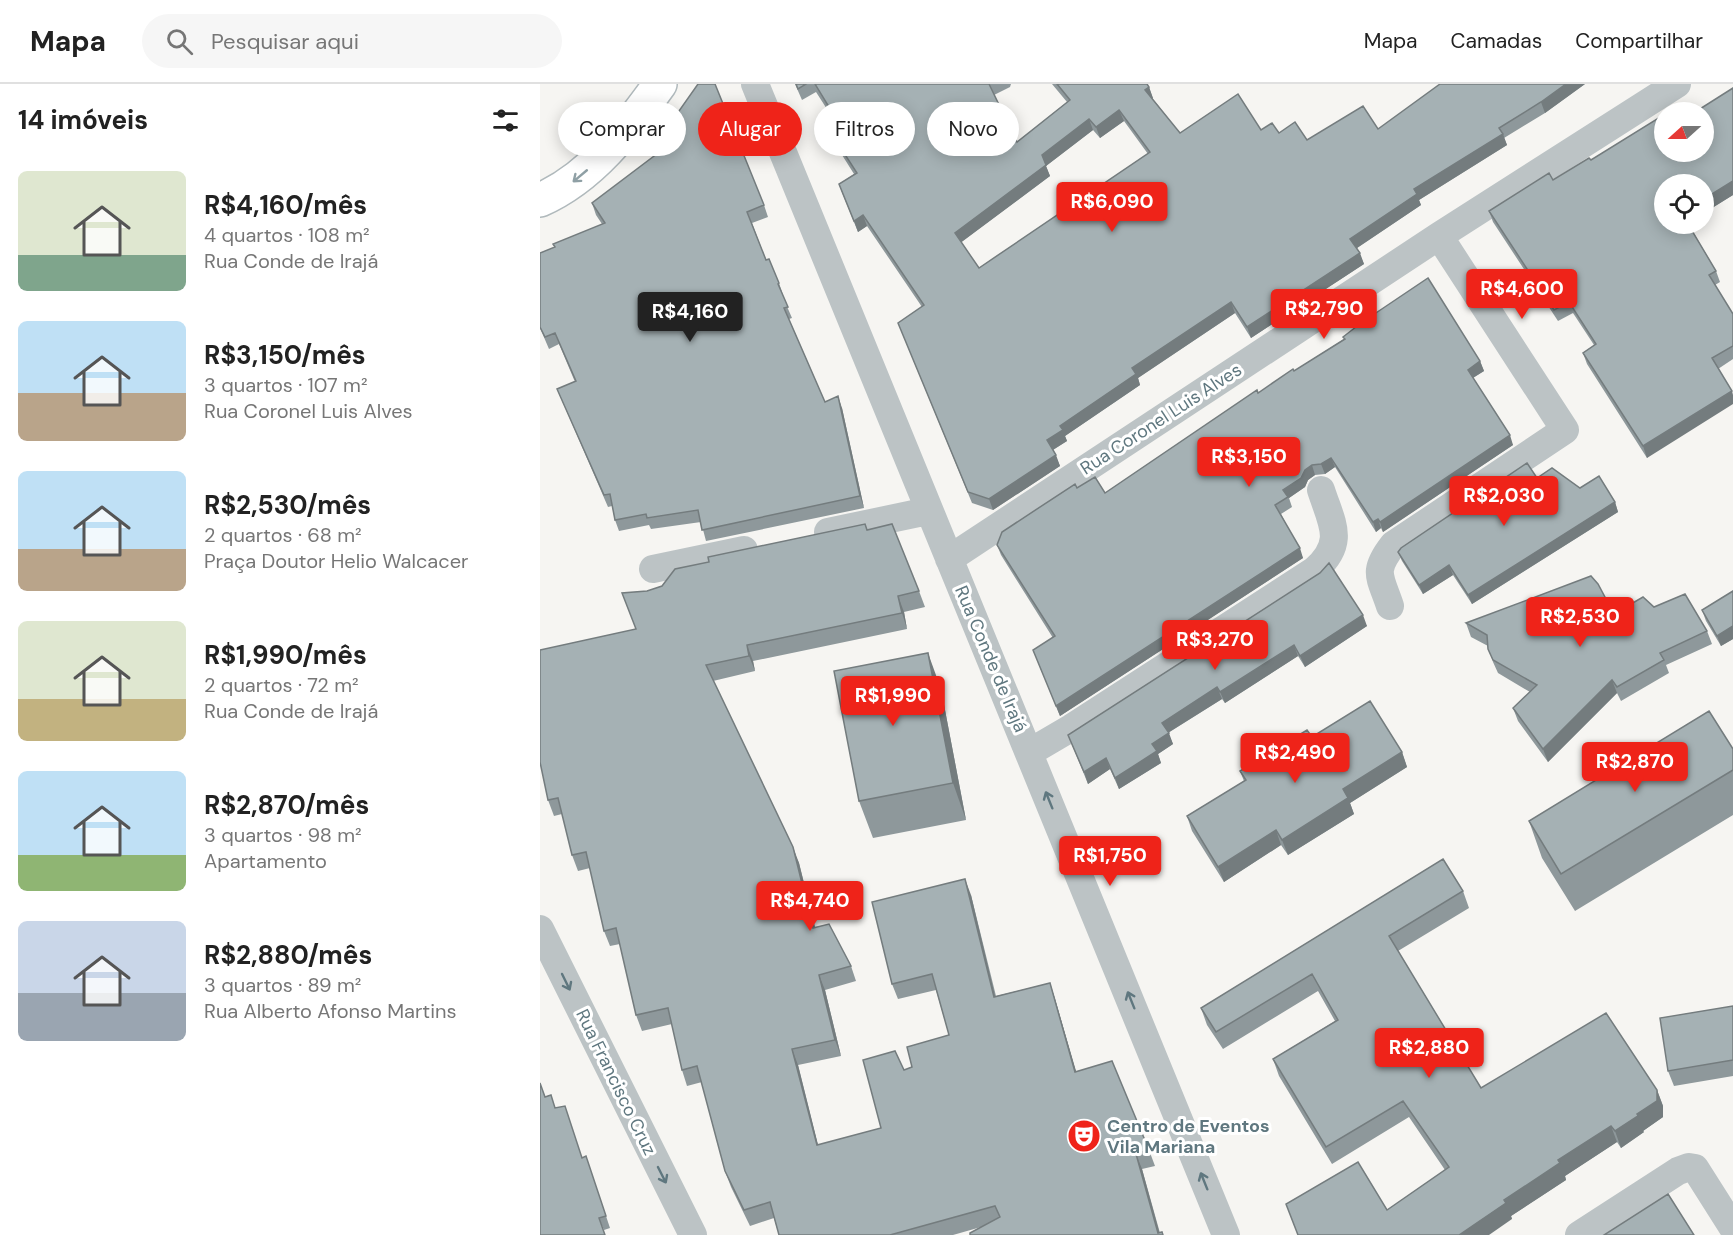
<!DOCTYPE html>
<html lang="pt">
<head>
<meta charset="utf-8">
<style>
  :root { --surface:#fff; --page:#f6f6f6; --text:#222; --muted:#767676; --line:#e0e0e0; --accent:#ef2319 }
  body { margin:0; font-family:"DM Sans",sans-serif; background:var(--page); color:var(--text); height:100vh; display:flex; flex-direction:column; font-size:22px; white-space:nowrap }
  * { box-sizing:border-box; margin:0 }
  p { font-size:20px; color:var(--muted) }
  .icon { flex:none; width:33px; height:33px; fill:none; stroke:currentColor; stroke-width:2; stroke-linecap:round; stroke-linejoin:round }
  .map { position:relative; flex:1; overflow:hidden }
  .drawer { display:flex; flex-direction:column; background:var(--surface); width:540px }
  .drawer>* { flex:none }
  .banner { position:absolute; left:18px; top:18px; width:570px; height:54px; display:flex; gap:12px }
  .needle { width:39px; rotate:249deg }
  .controls { position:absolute; left:1114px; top:18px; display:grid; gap:12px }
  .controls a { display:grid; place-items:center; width:60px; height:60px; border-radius:50%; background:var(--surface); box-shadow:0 3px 15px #0003; font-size:30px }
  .price { position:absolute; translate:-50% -51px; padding:0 14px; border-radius:6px; background:var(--accent); color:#fff; font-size:20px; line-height:39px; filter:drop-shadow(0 2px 3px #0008) }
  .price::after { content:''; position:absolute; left:50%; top:36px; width:18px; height:14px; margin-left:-9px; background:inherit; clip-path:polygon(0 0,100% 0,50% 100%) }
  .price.active { background:#222; color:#fff }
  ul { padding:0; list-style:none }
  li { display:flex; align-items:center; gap:18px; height:150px; padding:0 18px }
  li span { display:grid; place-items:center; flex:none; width:168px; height:120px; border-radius:9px; color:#555 }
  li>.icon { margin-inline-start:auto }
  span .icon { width:72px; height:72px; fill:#fffc; stroke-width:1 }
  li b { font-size:26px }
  h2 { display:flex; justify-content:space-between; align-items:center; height:72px; padding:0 18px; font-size:26px }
  .chip { padding:0 21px; border-radius:27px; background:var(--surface); box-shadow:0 3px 15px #0003; font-size:21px; line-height:54px }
  .chip.active { background:var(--accent); color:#fff }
  header { display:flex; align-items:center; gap:36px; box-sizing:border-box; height:84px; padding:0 30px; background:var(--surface); border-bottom:2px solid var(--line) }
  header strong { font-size:28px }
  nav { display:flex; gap:33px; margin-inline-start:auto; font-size:21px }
  .search { width:420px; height:54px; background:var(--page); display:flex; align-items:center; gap:15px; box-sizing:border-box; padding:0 21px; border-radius:33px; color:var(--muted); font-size:22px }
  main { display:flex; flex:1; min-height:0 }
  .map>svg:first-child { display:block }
</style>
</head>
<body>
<header>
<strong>Mapa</strong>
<div class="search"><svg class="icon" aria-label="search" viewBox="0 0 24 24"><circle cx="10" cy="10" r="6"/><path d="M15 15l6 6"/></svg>Pesquisar aqui</div>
<nav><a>Mapa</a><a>Camadas</a><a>Compartilhar</a></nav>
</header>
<main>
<section class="drawer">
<h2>14 imóveis<svg class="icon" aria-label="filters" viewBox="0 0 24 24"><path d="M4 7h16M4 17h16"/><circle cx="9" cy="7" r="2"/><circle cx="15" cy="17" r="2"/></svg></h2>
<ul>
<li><span style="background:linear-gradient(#dfe7d0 70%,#7fa58c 0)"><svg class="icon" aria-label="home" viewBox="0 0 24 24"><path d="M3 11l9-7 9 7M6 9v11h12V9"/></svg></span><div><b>R$4,160/mês</b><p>4 quartos · 108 m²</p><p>Rua Conde de Irajá</p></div></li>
<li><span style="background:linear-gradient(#bfe0f5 60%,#b9a48a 0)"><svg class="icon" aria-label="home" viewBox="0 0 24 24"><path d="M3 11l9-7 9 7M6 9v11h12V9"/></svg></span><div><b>R$3,150/mês</b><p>3 quartos · 107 m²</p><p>Rua Coronel Luis Alves</p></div></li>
<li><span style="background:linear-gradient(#bfe0f5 65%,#b9a48a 0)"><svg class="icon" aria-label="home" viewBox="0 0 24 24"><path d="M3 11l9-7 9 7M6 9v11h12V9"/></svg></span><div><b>R$2,530/mês</b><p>2 quartos · 68 m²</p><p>Praça Doutor Helio Walcacer</p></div></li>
<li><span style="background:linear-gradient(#dfe7d0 65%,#c2b280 0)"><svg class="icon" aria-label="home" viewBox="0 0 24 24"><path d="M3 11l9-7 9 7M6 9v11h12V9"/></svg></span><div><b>R$1,990/mês</b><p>2 quartos · 72 m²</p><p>Rua Conde de Irajá</p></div></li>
<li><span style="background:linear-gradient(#bfe0f5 70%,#8fb573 0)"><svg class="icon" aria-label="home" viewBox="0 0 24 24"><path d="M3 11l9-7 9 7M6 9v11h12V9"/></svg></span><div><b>R$2,870/mês</b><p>3 quartos · 98 m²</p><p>Apartamento</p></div></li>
<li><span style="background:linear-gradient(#c9d6e8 60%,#9aa5b1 0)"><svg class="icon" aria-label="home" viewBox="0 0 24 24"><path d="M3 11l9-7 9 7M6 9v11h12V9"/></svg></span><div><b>R$2,880/mês</b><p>3 quartos · 89 m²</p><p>Rua Alberto Afonso Martins</p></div></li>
</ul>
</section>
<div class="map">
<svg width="1193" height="1151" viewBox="0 0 1193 1151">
  <rect width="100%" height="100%" fill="#f6f5f2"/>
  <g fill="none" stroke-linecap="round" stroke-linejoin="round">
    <defs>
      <path id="secondary" d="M0 116C52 93 87 46 120 0"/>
    </defs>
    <use href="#secondary" stroke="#b0b9bc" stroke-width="36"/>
    <path stroke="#bcc3c5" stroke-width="28" d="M215 0C371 384 530 767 686 1151
      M288 448 388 427
      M409 475 899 152 1137 0
      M113 485 204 466
      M850 522C840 492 832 488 853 461L1025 346 899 152
      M490 668 531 644 775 486C806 458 792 440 781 406
      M0 845 153 1151
      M1039 1151 1138 1087 1149 1083 1155 1084 1193 1144"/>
    <use href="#secondary" stroke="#fff" stroke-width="33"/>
  </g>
  <path fill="#8e989b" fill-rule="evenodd" d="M255 0H471L470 3 454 11 477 58 527 18 512 0H607L609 3 613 15 640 49 721 46 767 56 838 45 1045 0 1005 29 964 54 967 61 879 116 881 121 817 164 824 180 711 254 695 229 598 294 600 301 525 352 527 357 513 366 520 382 453 426 432 419 358 239 382 223 327 142 318 148 303 111 299 100 314 90 297 63 293 52 301 47 276 8 262 16ZM584 37 608 70 439 184 421 158 510 92 506 82 553 46 560 54Z
    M1193 4V111L1164 129V100H1125L1176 187 1180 198 1175 201 1193 230V275L1178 285 1107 374 1047 280 1043 269 1054 261 1033 229 1018 237 953 138 949 127 1013 96 1051 76 1125 68Z
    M52 119 224 121 228 133 212 139 226 176 239 199 243 211H242L252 234 249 235 285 318 302 324 324 424 166 457 161 438 111 445 109 441 79 447 75 436 72 422 68 423 17 305 35 298 19 260 9 265 0 244V169L15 163 62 140 56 131Z
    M803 253 940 277 944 287 933 294 973 361 843 448 841 444 836 448 795 383 785 390 775 391 768 396 765 403 749 414 752 423 741 430 763 474 520 632 497 576 513 554 461 471 457 461 537 404 565 409 718 309 754 287 804 255Z
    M997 394 1040 404 1075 418 1078 428 932 520 913 491 883 510 862 477 858 468Z
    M325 440 327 446 379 507 385 523 364 528 367 545 213 577 215 587 173 597 259 779 275 843 311 882 316 897 285 906 301 972 258 981 278 1061 341 1044 364 986 372 983 409 951 396 906 358 915 352 900 431 811 456 912 510 899 515 915 536 988 609 1066 615 1082 602 1085 620 1149 623 1151 441 1143 413 1151H239L234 1134 210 1142 191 1103 185 1087 162 998 147 1002 142 986 132 940 102 947 96 931 80 860 70 862 64 847 50 784 38 787 32 771 22 730 14 732 8 716 96 545 107 507 122 502 169 478Z
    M780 489 827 542 765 583 758 572 685 619 682 615 628 649 633 660 618 670 621 679 579 705 570 685 548 700 528 651Z
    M1193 507V555L1181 562 1166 537 1162 526Z
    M1114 523 1167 547 1172 560 1126 581 1129 589 1081 617 1077 609 1008 678 978 637 973 624 990 608 958 589 953 578 948 562 931 553 926 539 1074 530Z
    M401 605 426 736 333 754 319 717Z
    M772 653 862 668 867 683 810 719 814 730 748 771 741 761 684 798 652 747 647 732 704 697 700 687Z
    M1193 665V731L1035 827 1002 774 989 737Z
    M923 807 929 824 858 867 941 1004 1117 1006 1123 1022V1033L1103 1047 1104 1048 1081 1064 1077 1058 1025 1092 1026 1096 971 1132 972 1135 847 1126 905 1086 869 1033 792 1080 739 992 733 975 795 937 778 907 683 965 667 941 661 924Z
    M1193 922V992L1134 1002 1128 987Z
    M5 1013 16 1024 42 1074 46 1072 70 1144 64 1146Z"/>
  <path fill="#747c7e" d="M1026 0H1045L1005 29 1001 18Z
    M609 3 613 14 609 17 605 6Z
    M579 26 584 37 560 54 556 43Z
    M549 35 553 46 506 82 510 92 419 160 415 149 502 71Z
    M963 50 967 61 879 116 881 121 814 166 810 155 874 105Z
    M1193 97V111L1164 129V115Z
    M323 131 327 142 318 148 314 137Z
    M820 169 824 180 711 254 707 243Z
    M691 218 695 229 598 294 600 301 525 352 527 357 511 367 507 356 520 342 592 284Z
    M940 277 944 287 931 295 928 286Z
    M1192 307 1193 311V320L1107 374 1103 362Z
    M298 312 302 324 324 424 320 412Z
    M970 351 973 361 843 448 840 438Z
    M516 371 520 382 453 426 449 415Z
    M791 374 795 383 785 390 781 380Z
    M772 381 775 391 768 396 765 403 749 414 743 406 765 386Z
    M1075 418 1078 428 932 520 928 511Z
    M838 435 841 444 836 448 833 438Z
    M760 464 763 474 520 632 516 622Z
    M909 481 913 491 883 510 879 501Z
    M358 512 364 528 367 545 362 529Z
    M823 531 827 542 765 583 760 572Z
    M1193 542V555L1181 562 1177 552Z
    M207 561 213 577 215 587 209 572Z
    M754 561 758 572 685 619 680 608Z
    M388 569 401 605 426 736 413 699Z
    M1072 596 1077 609 1008 678 1003 665Z
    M677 603 682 615 626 650 622 639Z
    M629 649 633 660 618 670 621 679 579 705 575 694 612 660Z
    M862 668 867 683 810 719 814 730 748 771 742 756 803 705Z
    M566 674 570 685 548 700 544 688Z
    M736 746 741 761 684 798 678 783Z
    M253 763 259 779 279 860 273 844Z
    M425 795 431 811 459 929 454 913Z
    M279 891 285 906 301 972 295 956Z
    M510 899 515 915 541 1004 535 988Z
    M252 965 258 981 282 1077 277 1061Z
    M1117 1006 1123 1022V1033L1103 1047 1104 1048 1081 1064 1075 1047 1097 1030Z
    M1071 1042 1077 1058 1025 1092 1026 1096 971 1132 972 1135 949 1151H919L1018 1076Z
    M596 1070 602 1085 620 1151H619Z"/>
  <path fill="#a5b1b4" stroke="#747c7e" stroke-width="1.5" fill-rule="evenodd" d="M158 0H175L224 121 207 128 226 176 229 175 239 199 238 200 248 223 244 224 285 318 298 312 320 412 162 446 158 426 107 434 106 430 75 436 70 410 64 411 17 305 36 297 15 249 5 253 0 243V169L15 163 13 160 65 139 52 119 118 69 115 61Z
    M256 0H266L258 5Z
    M275 0H449L477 58 530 16 517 0H607L609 3 605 6 640 49 698 10 721 46 732 39 739 49 755 38 767 56 823 22 838 45 900 0H1026L1001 18 959 44 963 50 874 105 877 110 810 155 820 169 707 243 691 218 592 284 596 290 520 342 523 346 507 356 516 371 449 415 428 408 358 239 384 221 323 131 314 137 299 100 317 89 293 52 303 46ZM579 26 610 68 439 184 415 149 506 81 502 71 549 35 556 43Z
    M1193 4V97L1164 115V100H1125V140H1148L1176 187 1169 191 1193 230V262L1172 274 1192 307 1103 362 1043 269 1056 260 1029 218 1014 226 949 127 1009 89 1013 96 1049 74 1051 76 1125 30V68H1164V28H1155Z
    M1134 25 1136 28H1128Z
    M888 194 940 277 928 286 970 351 840 438 838 435 833 438 791 374 781 380 772 381 765 386 761 394 743 406 748 413 735 421 760 464 516 622 493 566 515 552 457 461 462 448 535 400 537 404 555 393 565 409 717 306 718 309 753 285 754 287 805 255 803 253 821 239Z
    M987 379 997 394 1012 384 1040 404 1059 392 1075 418 928 511 909 481 879 501 858 468 861 464Z
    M325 440 327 446 352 440 379 507 358 512 362 529 207 561 209 572 166 581 253 763 273 844 289 840 311 882 279 891 295 956 252 965 277 1061 341 1044 323 976 355 967 364 986 372 983 367 963 409 951 392 890 352 900 332 818 425 795 454 913 510 899 535 988 572 977 609 1066 596 1070 618 1149 622 1148 623 1151H430V1149L460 1133 455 1122 350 1151H239L230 1118 204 1126 185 1087 157 982 142 986 128 924 96 931 76 844 64 847 46 768 32 771 18 714 8 716 0 678V566L96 545 82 509 107 507 122 502 135 485 169 478 168 473Z
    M789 479 823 531 760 572 754 561 680 608 677 603 622 639 629 649 612 660 617 667 575 694 566 674 544 688 528 651 780 489Z
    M1051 492 1058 500 1074 530 1103 513 1114 523 1145 510 1167 547 1120 569 1124 576 1077 603 1072 596 1003 665 973 624 997 601 953 576 948 565 947 551 926 539Z
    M1193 507V542L1177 552 1162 526Z
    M388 569 413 699 319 717 294 587Z
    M830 617 862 668 803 705 808 714 742 756 736 746 678 783 647 732 706 696 700 687 767 646 772 653Z
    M1169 627 1193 665V686L1021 790 989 737Z
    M903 775 923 807 849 852 941 1004 1066 929 1117 1006V1017L1097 1030 1098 1032 1075 1047 1071 1042 1018 1076 1020 1079 964 1116 966 1119 919 1151H758L746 1120 818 1078 847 1126 909 1083 863 1017 786 1063 733 975 798 936 772 890 676 948 661 924Z
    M1193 922V976L1128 987 1120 934Z
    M0 999 5 1013 11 1011 15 1024 25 1022 42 1074 46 1072 66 1132 59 1134 65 1151H0Z
    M1128 1110 1154 1151H1064Z"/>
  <defs><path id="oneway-shaft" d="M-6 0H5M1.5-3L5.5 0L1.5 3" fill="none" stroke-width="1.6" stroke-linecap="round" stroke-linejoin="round" transform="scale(1.5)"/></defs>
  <use stroke="#8fa0a5" href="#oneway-shaft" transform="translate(40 92) rotate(140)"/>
  <g stroke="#5f777f">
    <use href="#oneway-shaft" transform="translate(509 716) rotate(-112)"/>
    <use href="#oneway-shaft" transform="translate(26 898) rotate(64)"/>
    <use href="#oneway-shaft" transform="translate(591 916) rotate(-112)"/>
    <use href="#oneway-shaft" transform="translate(122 1091) rotate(63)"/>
    <use href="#oneway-shaft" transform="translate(664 1097) rotate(-112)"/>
  </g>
  <defs>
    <symbol id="theatre-disc" viewBox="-11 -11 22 22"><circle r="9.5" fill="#ef2319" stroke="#fff"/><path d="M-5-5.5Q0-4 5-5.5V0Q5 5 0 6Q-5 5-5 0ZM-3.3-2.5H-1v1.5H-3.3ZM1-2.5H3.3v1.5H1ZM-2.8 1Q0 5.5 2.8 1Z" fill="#fff"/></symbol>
  </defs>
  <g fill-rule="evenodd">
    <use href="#theatre-disc" x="525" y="1033" width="38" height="38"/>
  </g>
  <g text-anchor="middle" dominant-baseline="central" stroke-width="6" stroke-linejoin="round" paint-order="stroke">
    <g font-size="18" fill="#5f777f" stroke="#fff">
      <text transform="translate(621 335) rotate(-33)">Rua Coronel Luis Alves</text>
      <text transform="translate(451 575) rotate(67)">Rua Conde de Irajá</text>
      <text transform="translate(76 998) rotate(64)">Rua Francisco Cruz</text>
    </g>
    <g font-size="18" font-weight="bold" fill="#5f777f" stroke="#fff" text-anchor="start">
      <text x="567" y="1042">Centro de Eventos<tspan x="567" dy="21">Vila Mariana</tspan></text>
    </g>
  </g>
</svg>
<div class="controls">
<a><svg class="needle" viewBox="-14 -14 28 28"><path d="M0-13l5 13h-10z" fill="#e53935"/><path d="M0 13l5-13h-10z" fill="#767676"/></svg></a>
<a><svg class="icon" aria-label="locate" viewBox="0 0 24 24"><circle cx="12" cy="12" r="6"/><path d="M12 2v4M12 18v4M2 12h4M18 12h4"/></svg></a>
</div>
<b class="price" style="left:572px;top:149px">R$6,090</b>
<b class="price" style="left:982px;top:236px">R$4,600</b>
<b class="price" style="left:784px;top:256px">R$2,790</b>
<b class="price active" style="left:150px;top:259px">R$4,160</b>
<b class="price" style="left:709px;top:404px">R$3,150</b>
<b class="price" style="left:964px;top:443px">R$2,030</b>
<b class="price" style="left:1040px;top:564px">R$2,530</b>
<b class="price" style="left:675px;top:587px">R$3,270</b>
<b class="price" style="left:353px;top:643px">R$1,990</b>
<b class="price" style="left:755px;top:700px">R$2,490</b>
<b class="price" style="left:1095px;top:709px">R$2,870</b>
<b class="price" style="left:570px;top:803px">R$1,750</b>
<b class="price" style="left:270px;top:848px">R$4,740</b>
<b class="price" style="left:889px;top:995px">R$2,880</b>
<div class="banner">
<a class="chip">Comprar</a>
<a class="chip active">Alugar</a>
<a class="chip">Filtros</a>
<a class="chip">Novo</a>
</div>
</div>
</main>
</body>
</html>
